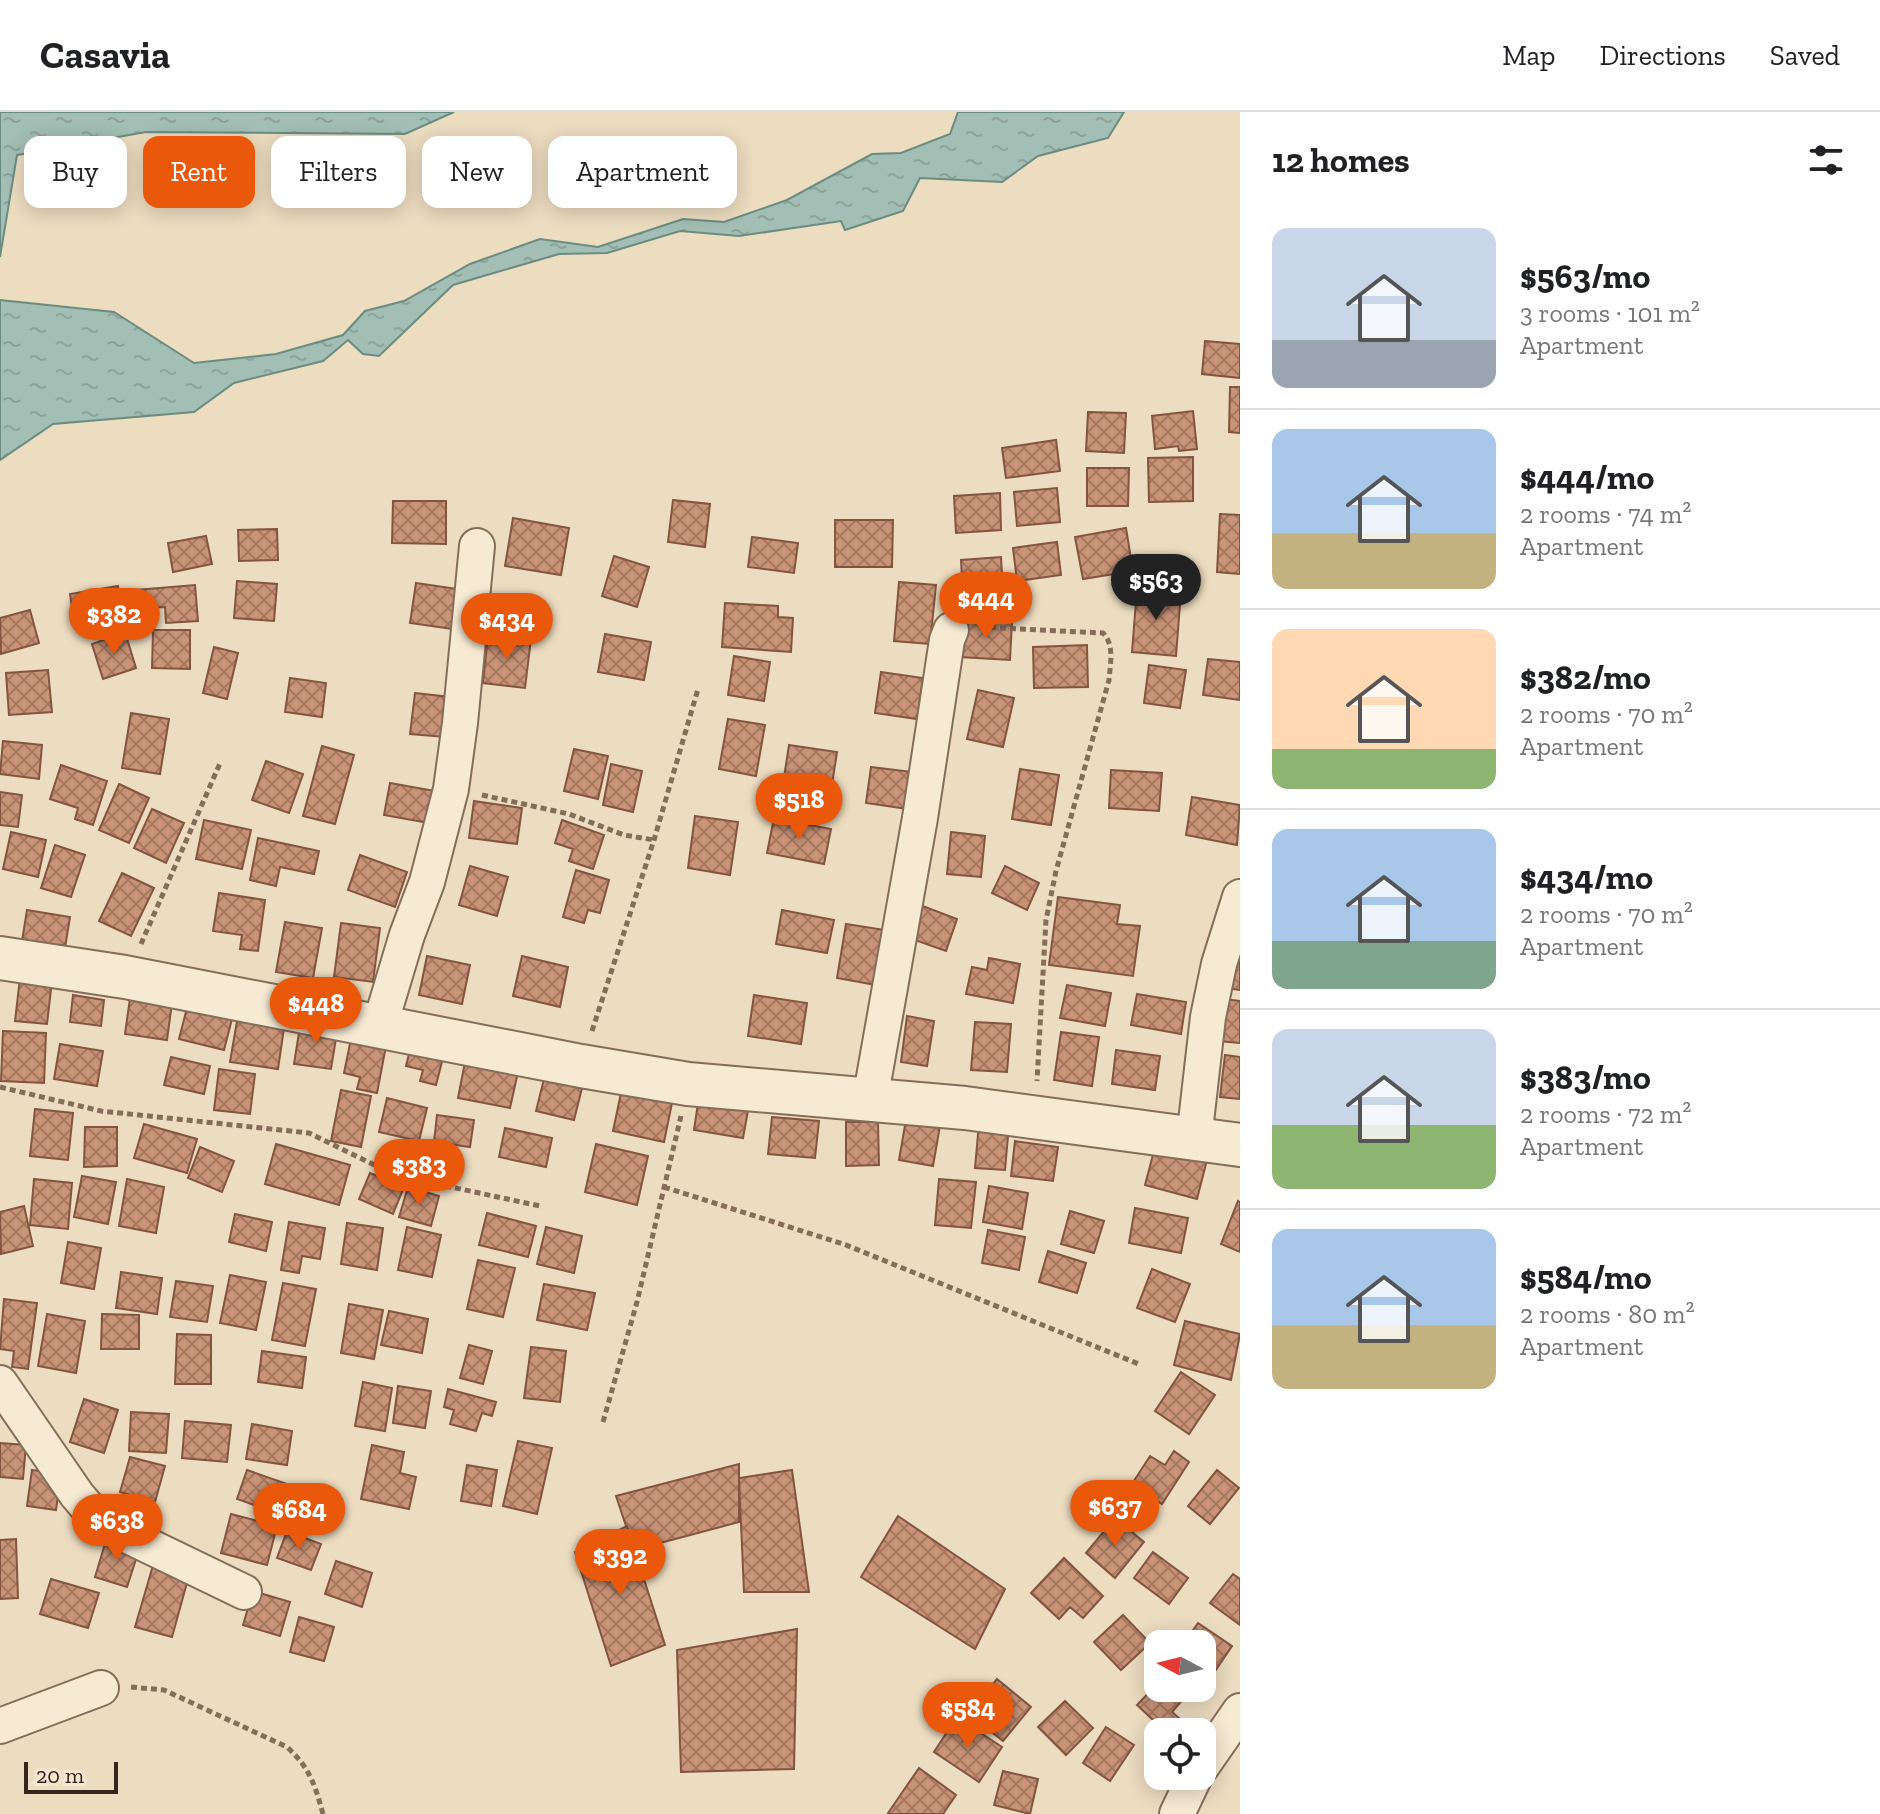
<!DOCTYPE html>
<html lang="en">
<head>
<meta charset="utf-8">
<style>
  :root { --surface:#fff; --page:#f6f6f6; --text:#202124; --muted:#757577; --line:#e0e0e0; --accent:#ea580c }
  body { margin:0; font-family:"Zilla Slab",serif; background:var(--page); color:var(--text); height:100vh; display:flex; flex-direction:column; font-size:30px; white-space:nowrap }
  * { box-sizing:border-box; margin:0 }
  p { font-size:26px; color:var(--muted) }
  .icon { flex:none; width:44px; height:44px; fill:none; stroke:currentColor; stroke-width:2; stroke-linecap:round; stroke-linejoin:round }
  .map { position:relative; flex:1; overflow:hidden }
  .drawer { display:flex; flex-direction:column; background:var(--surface); width:640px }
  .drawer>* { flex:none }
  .hud { position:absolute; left:24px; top:24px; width:760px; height:72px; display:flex; gap:16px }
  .needle { width:52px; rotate:277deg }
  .controls { position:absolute; left:1144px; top:1518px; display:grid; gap:16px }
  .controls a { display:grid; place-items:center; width:72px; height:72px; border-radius:16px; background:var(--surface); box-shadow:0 4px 20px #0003; font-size:40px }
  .scale { position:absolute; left:24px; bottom:20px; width:94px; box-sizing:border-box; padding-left:8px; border:4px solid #35261d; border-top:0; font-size:22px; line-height:28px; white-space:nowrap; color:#35261d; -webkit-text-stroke:6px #f4e6d0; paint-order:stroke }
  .price { position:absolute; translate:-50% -68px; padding:0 18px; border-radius:28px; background:var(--accent); color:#fff; font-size:26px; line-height:52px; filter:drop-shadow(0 2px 4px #0008) }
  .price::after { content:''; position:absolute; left:50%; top:48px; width:24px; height:18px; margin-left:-12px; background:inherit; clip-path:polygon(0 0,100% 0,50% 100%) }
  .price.active { background:#222; color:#fff }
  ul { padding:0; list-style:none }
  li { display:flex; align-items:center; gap:24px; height:200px; padding:0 32px }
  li+li { border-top:2px solid var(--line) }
  li span { display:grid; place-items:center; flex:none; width:224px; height:160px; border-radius:16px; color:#555 }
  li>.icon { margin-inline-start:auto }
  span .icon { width:96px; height:96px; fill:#fffc; stroke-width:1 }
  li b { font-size:34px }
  h2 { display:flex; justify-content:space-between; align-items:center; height:96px; padding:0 32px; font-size:34px }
  .tag { padding:0 28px; border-radius:16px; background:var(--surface); box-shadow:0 4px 20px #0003; font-size:28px; line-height:72px }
  .tag.active { background:var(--accent); color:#fff }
  header { display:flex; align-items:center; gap:48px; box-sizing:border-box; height:112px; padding:0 40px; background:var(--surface); border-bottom:2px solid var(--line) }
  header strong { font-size:38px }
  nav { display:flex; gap:44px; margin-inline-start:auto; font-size:28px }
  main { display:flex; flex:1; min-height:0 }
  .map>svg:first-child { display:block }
</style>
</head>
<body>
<header>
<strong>Casavia</strong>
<nav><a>Map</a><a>Directions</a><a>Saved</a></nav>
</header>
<main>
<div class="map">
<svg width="1240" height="1702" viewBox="0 0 1240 1702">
  <defs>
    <pattern id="water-ripples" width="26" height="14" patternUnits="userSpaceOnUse" patternTransform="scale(2)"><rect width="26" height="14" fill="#a3beb4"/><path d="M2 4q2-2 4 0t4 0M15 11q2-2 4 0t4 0" fill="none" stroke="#8da39a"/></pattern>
    <pattern id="building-cross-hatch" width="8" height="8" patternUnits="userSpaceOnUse" patternTransform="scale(2)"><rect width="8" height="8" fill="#c99377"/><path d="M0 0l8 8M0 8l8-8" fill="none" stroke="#a47861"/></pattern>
  </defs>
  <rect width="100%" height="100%" fill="#ecdcc0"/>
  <path fill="url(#water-ripples)" stroke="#6b8c81" stroke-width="2" d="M0 0H454L405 22 146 20 17 43 0 145Z
    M958 0H1124L1108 26 1038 44 1002 70 920 66 903 99 845 118 841 109 739 124 680 119 607 141 559 142 453 173 379 244 363 242 348 228 323 249 234 271 194 300 53 312 0 348V188L114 200 194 251 276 242 343 223 365 199 404 189 470 152 540 127 598 135 683 107 724 110 787 88 872 42 901 41 950 22Z"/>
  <path fill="url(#building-cross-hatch)" stroke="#835540" stroke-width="2" d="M1205 229 1240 232V266L1202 262Z
    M1230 275H1240V321L1229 320Z
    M1193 299 1197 337 1179 339 1178 334 1155 337 1152 304Z
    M1088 300 1126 301 1124 341 1086 339Z
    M1056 328 1060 359 1006 366 1002 336Z
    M1193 345V389L1149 390 1148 346Z
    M1087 356H1129L1128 394H1087Z
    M1057 376 1060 410 1017 414 1014 380Z
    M1000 381 1001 418 956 421 954 384Z
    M673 388 710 392 705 435 668 430Z
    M393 389H446V432L392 431Z
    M1220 402 1240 403V462L1217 460Z
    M513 406 569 416 561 463 505 454Z
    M835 408H893L892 455H835Z
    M1126 416 1133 459 1083 467 1075 425Z
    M277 417 278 448 239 449 238 418Z
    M206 424 212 452 173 460 168 431Z
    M752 425 798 431 794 461 748 455Z
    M1057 430 1061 463 1017 469 1013 436Z
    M614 444 649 455 637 495 602 484Z
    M1001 445 1004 498 964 500 961 448Z
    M237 469 277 472 274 509 234 506Z
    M899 470 936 473 930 532 894 529Z
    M416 471 458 477 453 517 410 511Z
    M195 473 198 509 166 511 165 495 137 497 136 478Z
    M118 474 123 509 75 516 70 482Z
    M1137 476 1181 480 1176 544 1132 540Z
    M725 491 778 494V505L793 506 791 540 722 535Z
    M30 498 39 531 1 542 0 506Z
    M963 507 1012 510 1010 548 960 545Z
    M153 518H190V557L152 556Z
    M125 520 136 556 103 567 92 532Z
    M605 522 651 530 644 568 598 560Z
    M488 523 531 527 525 576 483 571Z
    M1087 533 1088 575 1034 576 1033 535Z
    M214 535 238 541 227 587 203 581Z
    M734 544 770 550 764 589 728 583Z
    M1208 547 1240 550V588L1203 583Z
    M1149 553 1186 558 1180 596 1144 591Z
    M48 558 52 600 9 603 6 561Z
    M881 560 923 566 917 607 875 601Z
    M290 566 326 571 322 605 285 600Z
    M978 578 1014 586 1003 635 967 627Z
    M415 581 450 585 446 625 410 622Z
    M131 601 169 607 160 662 122 656Z
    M728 607 765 613 756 664 719 657Z
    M3 629 42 633 39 667 0 662Z
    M789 633 837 640 831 679 783 672Z
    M322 634 354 643 335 712 303 704Z
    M574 637 608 644 598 687 564 679Z
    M266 649 303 662 289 701 252 688Z
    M611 652 642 659 633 700 603 693Z
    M61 653 107 669 93 713 75 707 78 696 50 687Z
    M871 655 913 660 908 697 866 691Z
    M1020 657 1059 663 1051 713 1012 707Z
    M1111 658 1162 661 1159 699 1109 696Z
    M390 671 435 679 429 711 384 703Z
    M119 672 149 686 129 731 99 718Z
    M0 680 22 683 18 715 0 713Z
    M1192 685 1240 693 1237 733 1186 723Z
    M474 689 522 696 517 732 469 726Z
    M152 697 184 711 166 751 134 736Z
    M695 704 738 710 730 763 688 756Z
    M774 706 831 717 824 752 767 741Z
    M204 708 251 718 242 757 196 747Z
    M562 708 604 723 593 757 569 749 573 737 555 731Z
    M11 720 46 728 38 765 3 757Z
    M951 720 985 724 981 765 947 762Z
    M258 726 319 739 314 762 280 755 276 774 250 768Z
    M55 733 85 743 71 785 41 776Z
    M360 743 407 760 395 795 348 778Z
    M470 754 508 765 497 804 459 793Z
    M1005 754 1039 771 1027 798 992 781Z
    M576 758 609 768 600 801 588 798 584 811 563 805Z
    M122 761 154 776 131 824 99 809Z
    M219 781 265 788 258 839 240 837 242 823 213 819Z
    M1058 785 1120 793 1117 812 1140 814 1133 864 1049 853Z
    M920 793 957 807 946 839 909 826Z
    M27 798 70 805 65 836 22 829Z
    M782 798 834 808 827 841 776 832Z
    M285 810 322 816 313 866 276 860Z
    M341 811 380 816 373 870 334 865Z
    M846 812 885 818 876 873 837 866Z
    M1239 828H1240V878L1232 877Z
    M427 844 470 853 462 892 419 883Z
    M522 844 568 855 560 895 513 884Z
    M989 846 1020 852 1013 891 966 882 972 855 987 858Z
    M20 866 52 869 47 912 15 909Z
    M1067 873 1111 881 1105 914 1060 906Z
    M1137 882 1186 890 1181 922 1131 913Z
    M73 883 104 888 101 914 70 910Z
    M754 883 807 891 801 932 748 924Z
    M130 886 172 891 167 928 125 922Z
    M1224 887 1240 889V931L1219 929Z
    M188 892 233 903 224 938 179 927Z
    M907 904 934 909 927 954 901 950Z
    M301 908 338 914 331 957 294 952Z
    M237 909 284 916 278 957 230 950Z
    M975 910 1011 912 1007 960 971 958Z
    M3 919 46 921 44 971 1 969Z
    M1061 920 1099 925 1092 974 1054 968Z
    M351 927 386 934 377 981 357 977 360 965 344 961Z
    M60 932 103 939 97 974 54 967Z
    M411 934 444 942 436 973 420 969 423 958 406 954Z
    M1116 938 1160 944 1155 978 1112 972Z
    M467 940 520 951 510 996 458 986Z
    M1225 943 1240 945V987L1220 985Z
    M171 945 210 954 204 982 164 973Z
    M219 957 255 962 250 1002 214 998Z
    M546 959 584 968 574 1008 536 999Z
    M341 978 371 984 361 1035 331 1029Z
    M621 981 672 991 664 1030 613 1019Z
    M699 984 749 993 743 1026 694 1018Z
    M387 986 427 996 419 1029 379 1020Z
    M35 997 73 1001 68 1048 30 1044Z
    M907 1002 941 1008 933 1054 899 1048Z
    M437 1003 474 1008 470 1035 434 1030Z
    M772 1005 819 1009 815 1046 768 1042Z
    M846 1010H878L879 1053 846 1054Z
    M979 1011 1009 1013 1005 1058 975 1056Z
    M144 1012 197 1027 187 1061 134 1046Z
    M85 1015H117V1054L84 1055Z
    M505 1016 552 1026 546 1055 499 1045Z
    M1015 1029 1058 1035 1053 1069 1011 1064Z
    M276 1032 350 1053 339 1093 265 1072Z
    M596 1032 648 1044 637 1093 585 1080Z
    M200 1035 234 1049 222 1080 188 1066Z
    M1155 1035 1207 1048 1197 1087 1145 1073Z
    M370 1061 404 1075 393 1102 359 1087Z
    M82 1064 116 1070 108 1112 74 1105Z
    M34 1067 72 1071 68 1117 30 1113Z
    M127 1067 164 1075 156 1121 119 1114Z
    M939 1067 976 1070 971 1116 935 1113Z
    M989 1074 1028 1081 1022 1117 983 1110Z
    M408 1075 439 1084 431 1114 399 1105Z
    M1238 1089 1240 1090V1140L1221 1132Z
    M24 1094 33 1134 1 1142 0 1100Z
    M1135 1096 1188 1106 1181 1141 1129 1131Z
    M1070 1099 1104 1109 1094 1141 1061 1132Z
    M487 1101 536 1114 528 1145 479 1133Z
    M235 1102 272 1110 266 1139 229 1130Z
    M289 1110 325 1116 320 1147 302 1144 299 1161 281 1158Z
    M347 1111 383 1116 377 1158 341 1152Z
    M407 1115 441 1123 432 1165 398 1158Z
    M546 1115 582 1124 574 1161 537 1152Z
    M988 1118 1025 1125 1019 1158 982 1151Z
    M68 1130 101 1136 94 1177 61 1171Z
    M1048 1139 1086 1151 1077 1181 1039 1170Z
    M478 1148 515 1156 503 1205 467 1197Z
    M1152 1157 1190 1172 1175 1210 1137 1196Z
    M121 1160 162 1166 157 1202 116 1196Z
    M230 1163 266 1170 256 1218 220 1211Z
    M176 1169 213 1174 207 1210 170 1205Z
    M283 1171 316 1177 305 1234 272 1228Z
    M544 1172 595 1181 587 1218 537 1208Z
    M4 1187 37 1191 28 1257 12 1255 14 1239 0 1237Z
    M349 1192 383 1198 374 1247 341 1241Z
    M389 1199 428 1207 422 1241 381 1233Z
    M47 1202 85 1209 76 1261 38 1254Z
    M102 1202 139 1203V1237H101Z
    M1185 1209 1240 1222 1231 1268 1174 1253Z
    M177 1222 211 1223V1272H175Z
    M469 1233 492 1239 483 1272 460 1266Z
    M531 1235 566 1239 560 1290 524 1286Z
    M262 1239 306 1245 302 1276 258 1270Z
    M1181 1260 1215 1283 1189 1322 1155 1299Z
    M363 1270 392 1276 385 1319 355 1314Z
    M398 1274 431 1279 425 1316 393 1311Z
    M448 1277 496 1290 492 1304 482 1301 476 1319 450 1312 454 1298 444 1295Z
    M84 1287 118 1298 104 1341 70 1330Z
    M131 1300 169 1302 166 1341 129 1339Z
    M185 1309 231 1313 227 1350 182 1346Z
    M252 1312 292 1319 287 1353 246 1347Z
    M518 1329 552 1336 537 1402 503 1394Z
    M0 1331 26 1333 23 1367 0 1365Z
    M372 1333 404 1340 400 1361 416 1365 409 1397 361 1387Z
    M1174 1339 1189 1350 1162 1392 1132 1372 1150 1344 1165 1353Z
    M130 1345 165 1354 155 1390 120 1380Z
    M739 1352V1410L634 1438 616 1384Z
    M467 1353 497 1358 491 1394 461 1389Z
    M32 1358 61 1362 56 1398 27 1394Z
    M247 1358 293 1374 283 1403 237 1387Z
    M792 1358 809 1480H744L739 1366Z
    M1217 1358 1239 1376 1210 1412 1188 1394Z
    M231 1402 277 1414 267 1453 221 1441Z
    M898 1404 1005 1477 975 1537 861 1465Z
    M1115 1406 1144 1430 1115 1466 1086 1441Z
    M627 1414 665 1533 611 1554 575 1440Z
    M287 1419 321 1432 311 1458 277 1446Z
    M107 1425 140 1435 127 1475 95 1465Z
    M16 1427 18 1486 0 1487V1428Z
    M1153 1440 1188 1466 1169 1492 1134 1466Z
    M1064 1446 1103 1484 1083 1506 1070 1495 1059 1507 1031 1481Z
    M336 1449 372 1461 362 1495 325 1482Z
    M154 1450 190 1460 172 1525 135 1515Z
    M1233 1462 1240 1467V1513L1210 1491Z
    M51 1467 99 1481 88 1516 40 1502Z
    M253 1479 290 1490 280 1524 243 1513Z
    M1123 1503 1150 1531 1121 1558 1094 1530Z
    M299 1505 334 1515 324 1549 290 1540Z
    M1198 1511 1232 1534 1209 1568 1202 1563V1532H1183Z
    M797 1517 794 1657 681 1660 677 1538Z
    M997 1567 1031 1595 1003 1629 969 1602Z
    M1158 1571V1576H1175L1185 1585 1172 1600 1179 1606 1166 1620 1137 1593Z
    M1065 1589 1093 1616 1066 1643 1038 1615Z
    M957 1605 1002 1635 979 1670 934 1640Z
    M1106 1615 1134 1633 1110 1669 1083 1651Z
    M919 1656 956 1683 943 1702H890L888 1701Z
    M1003 1659 1038 1667 1030 1702 994 1693Z"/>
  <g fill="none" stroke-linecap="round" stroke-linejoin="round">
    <defs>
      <path id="minor" d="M380 913 407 823 427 770 451 677 460 611 477 434
        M870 988 920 706 947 528 951 518
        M1194 1027 1208 905 1219 852 1240 785
        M0 1271 77 1383 95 1404 126 1423 244 1480
        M0 1614 101 1576
        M1202 1654 1240 1599
        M1177 1702 1195 1664"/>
      <path id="tertiary" d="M0 846 125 865 581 954 688 972 965 996 1240 1033"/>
    </defs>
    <use href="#minor" stroke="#846d59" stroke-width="38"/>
    <use href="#tertiary" stroke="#846d59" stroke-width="46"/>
    <path stroke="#846d59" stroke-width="5" stroke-dasharray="6 4" stroke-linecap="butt" d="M980 515 1103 521C1115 533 1110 553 1109 568L1056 759 1046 808 1037 969
      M482 683 569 702 624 723 654 728
      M141 832 221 649
      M592 919 654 728 698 577
      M0 975 101 999 309 1021 395 1063 540 1094
      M664 1075 846 1133 1141 1253
      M603 1310 637 1190 681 1004
      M131 1575 164 1578 287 1635C310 1656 315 1673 323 1702"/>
    <use href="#minor" stroke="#f7ead3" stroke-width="34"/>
    <use href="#tertiary" stroke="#f7ead3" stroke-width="42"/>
  </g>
</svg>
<div class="controls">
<a><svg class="needle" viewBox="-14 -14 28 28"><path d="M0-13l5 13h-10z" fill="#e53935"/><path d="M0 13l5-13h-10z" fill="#757577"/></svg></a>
<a><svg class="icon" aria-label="locate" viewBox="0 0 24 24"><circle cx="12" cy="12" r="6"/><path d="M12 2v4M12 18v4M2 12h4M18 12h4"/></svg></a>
</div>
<div class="scale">20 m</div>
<b class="price active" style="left:1156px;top:510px">$563</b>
<b class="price" style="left:986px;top:528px">$444</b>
<b class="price" style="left:114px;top:544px">$382</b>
<b class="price" style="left:507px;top:549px">$434</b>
<b class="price" style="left:799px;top:729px">$518</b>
<b class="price" style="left:316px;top:933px">$448</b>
<b class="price" style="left:419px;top:1095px">$383</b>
<b class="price" style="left:1115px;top:1436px">$637</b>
<b class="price" style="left:299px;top:1439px">$684</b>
<b class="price" style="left:117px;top:1450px">$638</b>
<b class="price" style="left:620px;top:1485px">$392</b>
<b class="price" style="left:968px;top:1638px">$584</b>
<div class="hud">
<a class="tag">Buy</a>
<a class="tag active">Rent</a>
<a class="tag">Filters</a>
<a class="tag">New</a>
<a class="tag">Apartment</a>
</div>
</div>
<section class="drawer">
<h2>12 homes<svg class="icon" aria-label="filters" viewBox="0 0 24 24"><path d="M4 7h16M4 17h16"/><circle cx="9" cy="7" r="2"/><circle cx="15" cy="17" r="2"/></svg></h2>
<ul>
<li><span style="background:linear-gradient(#c9d6e8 70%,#9aa5b1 0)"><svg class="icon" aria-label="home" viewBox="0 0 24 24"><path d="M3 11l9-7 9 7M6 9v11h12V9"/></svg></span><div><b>$563/mo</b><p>3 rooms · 101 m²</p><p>Apartment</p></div></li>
<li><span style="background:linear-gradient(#a9c7e8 65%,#c2b280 0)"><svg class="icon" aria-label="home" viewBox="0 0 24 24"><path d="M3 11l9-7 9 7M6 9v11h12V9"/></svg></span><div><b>$444/mo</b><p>2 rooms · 74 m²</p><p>Apartment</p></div></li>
<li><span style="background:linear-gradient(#ffd9b3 75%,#8fb573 0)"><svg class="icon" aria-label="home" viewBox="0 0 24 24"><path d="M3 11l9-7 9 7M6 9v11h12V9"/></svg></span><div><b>$382/mo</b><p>2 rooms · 70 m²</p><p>Apartment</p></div></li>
<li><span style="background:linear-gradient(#a9c7e8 70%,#7fa58c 0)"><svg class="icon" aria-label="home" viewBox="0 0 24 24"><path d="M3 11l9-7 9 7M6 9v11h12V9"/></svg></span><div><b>$434/mo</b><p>2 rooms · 70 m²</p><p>Apartment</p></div></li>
<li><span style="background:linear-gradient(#c9d6e8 60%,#8fb573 0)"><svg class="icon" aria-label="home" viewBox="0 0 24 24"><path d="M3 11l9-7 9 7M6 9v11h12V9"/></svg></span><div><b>$383/mo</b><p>2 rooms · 72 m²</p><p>Apartment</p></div></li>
<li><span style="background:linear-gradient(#a9c7e8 60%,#c2b280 0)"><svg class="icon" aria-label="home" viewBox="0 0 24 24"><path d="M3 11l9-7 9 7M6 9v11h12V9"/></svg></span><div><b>$584/mo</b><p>2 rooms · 80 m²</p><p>Apartment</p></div></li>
</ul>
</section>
</main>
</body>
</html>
